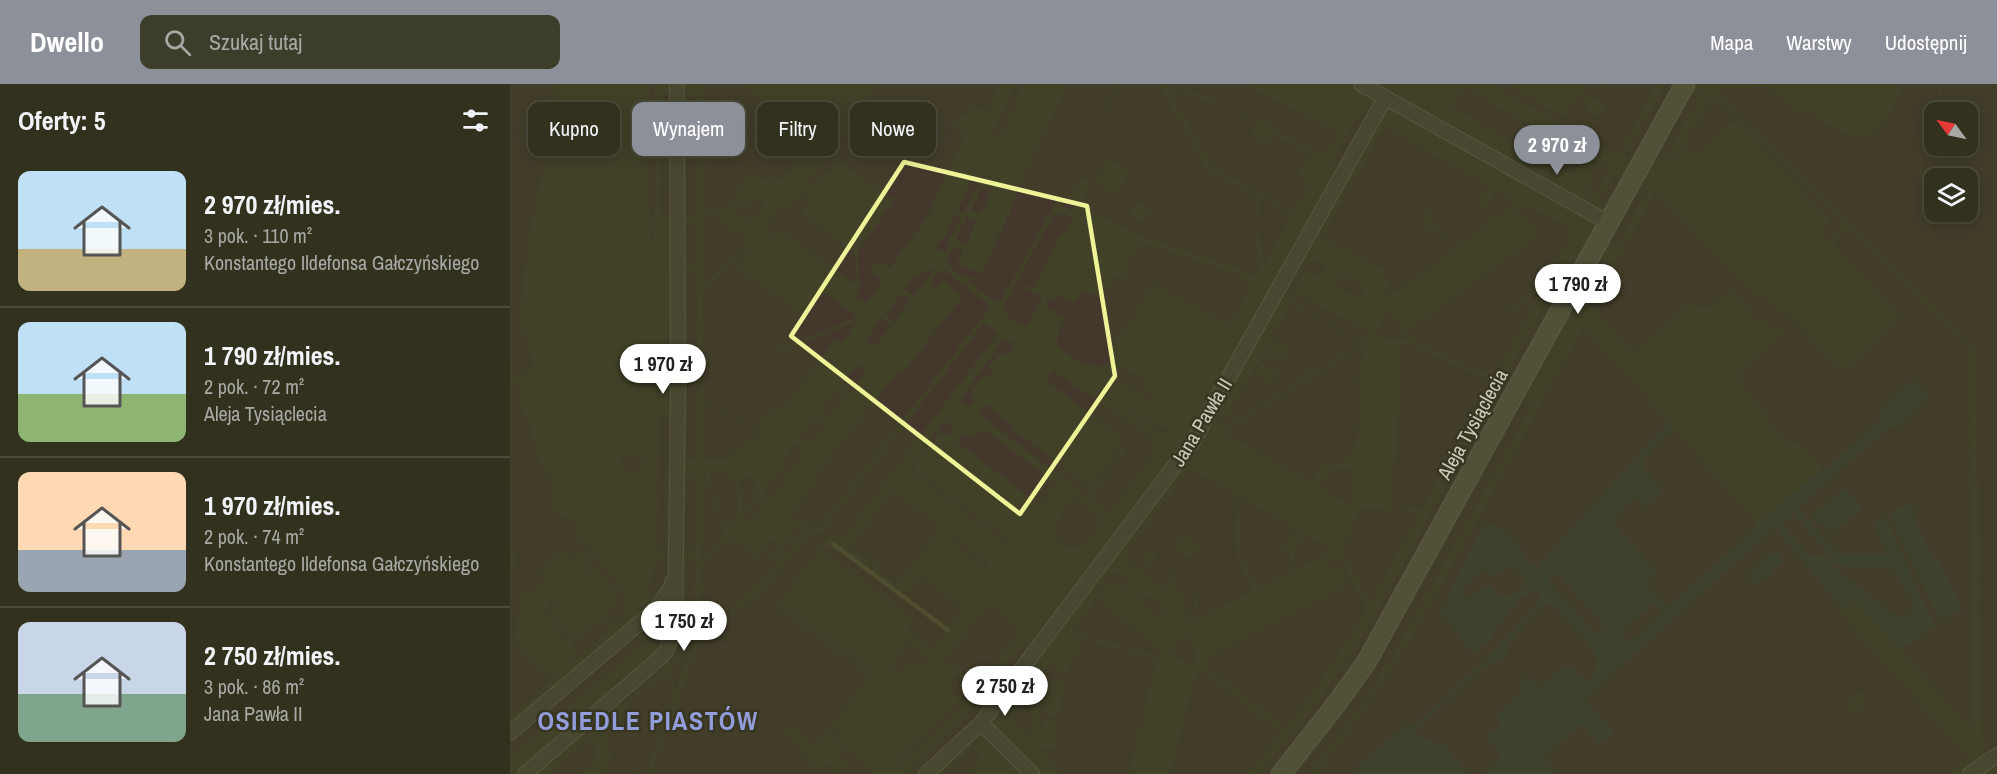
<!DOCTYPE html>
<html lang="pl">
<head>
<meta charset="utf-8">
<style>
  :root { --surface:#31311e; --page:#3d3d2b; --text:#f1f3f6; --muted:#a8a9a4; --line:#4c4c3c; --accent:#8c9099 }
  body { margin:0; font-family:"Archivo Narrow",sans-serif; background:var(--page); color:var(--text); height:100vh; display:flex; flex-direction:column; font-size:22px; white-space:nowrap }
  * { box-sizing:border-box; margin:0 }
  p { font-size:20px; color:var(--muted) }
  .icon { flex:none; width:33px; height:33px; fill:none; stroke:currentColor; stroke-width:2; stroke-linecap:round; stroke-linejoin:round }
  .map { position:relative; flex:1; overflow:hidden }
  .drawer { display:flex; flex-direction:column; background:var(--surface); width:510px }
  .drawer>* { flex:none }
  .banner { position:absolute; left:18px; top:18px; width:570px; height:54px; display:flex; gap:12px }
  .needle { width:39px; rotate:303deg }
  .controls { position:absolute; left:1414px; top:18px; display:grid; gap:12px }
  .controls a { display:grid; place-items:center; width:54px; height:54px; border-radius:12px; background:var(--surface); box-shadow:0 3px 15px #0003,0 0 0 2px var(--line); font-size:30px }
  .price { position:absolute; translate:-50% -51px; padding:0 14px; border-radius:21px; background:#fff; color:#222; font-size:20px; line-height:39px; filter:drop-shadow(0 2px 3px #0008) }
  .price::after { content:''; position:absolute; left:50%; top:36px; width:18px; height:14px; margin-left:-9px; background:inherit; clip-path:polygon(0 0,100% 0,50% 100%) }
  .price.active { background:var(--accent); color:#fff }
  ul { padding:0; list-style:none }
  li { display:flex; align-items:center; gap:18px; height:150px; padding:0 18px }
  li+li { border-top:2px solid var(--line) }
  li span { display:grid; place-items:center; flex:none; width:168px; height:120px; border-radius:12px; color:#555 }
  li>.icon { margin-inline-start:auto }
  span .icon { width:72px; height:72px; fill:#fffc; stroke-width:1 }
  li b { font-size:26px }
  h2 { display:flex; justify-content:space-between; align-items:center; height:72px; padding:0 18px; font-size:26px }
  .chip { padding:0 21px; border-radius:12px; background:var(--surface); box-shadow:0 3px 15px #0003,0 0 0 2px var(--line); font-size:21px; line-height:54px }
  .chip.active { background:var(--accent); color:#fff }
  header { display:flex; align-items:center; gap:36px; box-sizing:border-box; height:84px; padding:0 30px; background:var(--accent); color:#fff }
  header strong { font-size:28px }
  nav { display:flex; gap:33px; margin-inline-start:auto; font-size:21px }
  .search { width:420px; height:54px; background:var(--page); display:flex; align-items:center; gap:15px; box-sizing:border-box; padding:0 21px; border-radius:12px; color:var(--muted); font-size:22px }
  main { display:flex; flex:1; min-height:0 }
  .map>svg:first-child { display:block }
</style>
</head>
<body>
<header>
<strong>Dwello</strong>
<div class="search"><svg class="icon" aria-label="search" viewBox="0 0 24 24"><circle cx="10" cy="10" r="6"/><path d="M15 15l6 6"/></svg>Szukaj tutaj</div>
<nav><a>Mapa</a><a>Warstwy</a><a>Udostępnij</a></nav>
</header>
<main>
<section class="drawer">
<h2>Oferty: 5<svg class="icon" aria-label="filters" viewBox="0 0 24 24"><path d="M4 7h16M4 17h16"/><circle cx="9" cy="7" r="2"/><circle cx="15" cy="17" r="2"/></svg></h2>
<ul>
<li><span style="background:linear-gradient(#bfe0f5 65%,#c2b280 0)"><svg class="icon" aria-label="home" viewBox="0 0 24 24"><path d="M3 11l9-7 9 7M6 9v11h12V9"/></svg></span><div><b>2 970 zł/mies.</b><p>3 pok. · 110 m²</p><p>Konstantego Ildefonsa Gałczyńskiego</p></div></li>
<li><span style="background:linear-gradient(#bfe0f5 60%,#8fb573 0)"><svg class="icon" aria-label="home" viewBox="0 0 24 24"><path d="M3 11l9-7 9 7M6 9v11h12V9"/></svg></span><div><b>1 790 zł/mies.</b><p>2 pok. · 72 m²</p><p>Aleja Tysiąclecia</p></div></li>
<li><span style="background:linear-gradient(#ffd9b3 65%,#9aa5b1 0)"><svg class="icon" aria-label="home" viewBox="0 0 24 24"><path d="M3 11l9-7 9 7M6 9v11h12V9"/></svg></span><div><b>1 970 zł/mies.</b><p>2 pok. · 74 m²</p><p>Konstantego Ildefonsa Gałczyńskiego</p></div></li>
<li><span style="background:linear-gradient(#c9d6e8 60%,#7fa58c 0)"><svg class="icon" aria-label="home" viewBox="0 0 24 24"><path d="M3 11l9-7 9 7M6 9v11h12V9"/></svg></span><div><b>2 750 zł/mies.</b><p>3 pok. · 86 m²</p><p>Jana Pawła II</p></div></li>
</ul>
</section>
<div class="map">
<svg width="1487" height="690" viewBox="0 0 1487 690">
  <rect width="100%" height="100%" fill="#414128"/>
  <path fill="#3a4234" d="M1435 241 1460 267 1461 644 1344 515 1259 594 1310 651 1265 690H833L923 517 1073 243 1248 440 1329 369Z"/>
  <path fill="#44382c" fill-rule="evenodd" d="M0 0H43L45 5 42 7 45 15 38 25 31 97 18 157 10 241 22 274V288H12V293L2 292 3 276 0 275Z
    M139 0H145L144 155H141V127L137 124Z
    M194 0H222L194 38Z
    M224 0H230L298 49 312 29 318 32 271 98 264 93 260 97 256 95 254 97 241 89 222 115 235 124 244 112 256 120 248 131 242 133V137L226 129 228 125 219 118 210 129 195 120 194 42Z
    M368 0H489L478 25H466L461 22 457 31 454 30 451 33 447 31 443 41 456 49 417 133 380 184 373 179 371 181 366 178 360 187 373 196 357 220 345 213 350 203 347 169 382 118 384 112 381 114 326 75 307 101H302L298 99 338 41 344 48 345 46 340 39Z
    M505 0H515L514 2H511L509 6 512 7 500 33 498 32 496 36 498 37 489 55 481 51Z
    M558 0H606L582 51 518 168 497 184 517 170 489 220 455 195C470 197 485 192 496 185 479 191 463 200 446 188 441 184 438 183 436 177L444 163 453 167 447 179 471 190 507 113 505 111Z
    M610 0H649L698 87 743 110 746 119V159L751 185 748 191 742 192 721 181 627 151 567 120 562 127 548 119ZM598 75 619 86 606 110 585 99ZM570 94 580 100 569 120 559 114ZM627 117 641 125 634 138 620 130Z
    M655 0H736L828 49 814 72 763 45 756 36H744L711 20 700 13 674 6 659 8Z
    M980 0H996L1055 33 1068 10 1079 20 1078 23 1080 30 1089 32 1094 27C1094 14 1089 18 1083 16 1079 14 1075 8 1072 5L1076 0H1089L1098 5 1101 0H1147L1108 71Z
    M1155 0H1162L1126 67 1119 73H1114Z
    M1390 0H1430L1425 23 1408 53 1407 66 1422 174 1425 224 1204 6 1256 3 1276 15 1274 19 1293 30 1296 27C1315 37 1346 64 1367 46 1378 37 1384 19 1391 6L1388 4Z
    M1432 0H1487V671L1472 682 1467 267 1456 259 1428 227 1424 175 1409 65C1410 45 1420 41 1427 25 1430 17 1430 8 1432 0ZM1425 28H1458V62H1425ZM1425 94H1458V128H1425Z
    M955 6 962 7 1057 64C1064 72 1065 82 1061 91L941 23 949 10Z
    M1192 6 1193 7 1150 84V68L1180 13Z
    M155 10H162L161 133 152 132 150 123 151 12Z
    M673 10 710 22 748 41 743 44V51L746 55 755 60 760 57 763 51H766L811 77V79L799 73 788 92 800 99 784 127 703 84 661 11Z
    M1200 12 1202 14 1187 41 1191 47 1193 45 1190 41 1205 15 1207 16 1333 141 1320 157 1315 152 1314 147 1319 136 1223 37 1185 72 1176 64 1168 72 1171 75 1161 83Z
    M175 13H187V131H176Z
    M851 30 857 33 828 85 820 80 846 35Z
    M876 44 978 101 966 119 974 124 979 135 976 138 978 140 951 160 926 141 927 138 919 134 921 130 914 126 910 133 917 138 915 142 922 146 924 144 949 162 940 169 937 166 935 167 937 171 898 200 896 197 893 199 895 202 879 212 875 209 879 202 874 194 875 186 825 159 819 168V165L824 157 816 152 814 155 812 152 873 46Z
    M1096 78 1102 82 1083 114 1076 110 1084 94 1083 85Z
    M1107 86C1112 101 1101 117 1086 122Z
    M461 96 468 99 457 122 455 121 454 129 447 126Z
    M472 103 482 107 470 131 461 126Z
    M1140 103 1107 163 1099 162 1129 107 1132 104Z
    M986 106 1005 118 1004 121 984 136 977 121Z
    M1145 106 1248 217 1255 211 1274 231 1277 229 1333 288 1391 233 1325 163 1324 159 1336 147H1340L1460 267 1461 644 1390 565 1425 542 1374 432 1363 439 1379 470H1328L1288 424 1381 341 1387 346 1420 312 1403 295 1368 327 1373 333 1307 393 1305 391 1312 384 1288 358 1281 364 1254 334 1257 332 1245 318 1228 290 1275 246 1270 240 1263 246 1251 233 1247 237 1241 230 1242 228 1219 205 1197 225 1186 223 1180 217C1168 228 1136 264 1122 267L1115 261 1083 224ZM1335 404 1352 425 1321 450 1314 441 1311 443 1302 431ZM1401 419 1406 429 1403 431 1424 475 1428 474 1453 526 1431 537 1379 430Z
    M291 108 296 112 297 120 292 130 344 167 348 201 272 148 263 155C253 142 262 133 270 122L278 127Z
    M745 111 782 131 754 182 748 146 749 118Z
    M1016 120 1024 123 1023 125 1030 130 1031 128 1054 141 1060 149V154L1048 176 1044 175 1037 187 1041 190C1029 204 1012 213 998 225 994 229 991 235 986 239 975 247 936 269 923 266 912 264 905 255 898 247L1029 151 1013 130 1004 136 1000 132Z
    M194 125 217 141 214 146 223 152 226 147 238 154 194 202Z
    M552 129 563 134 555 151 551 149 523 203 518 201 516 205 533 214 516 243 499 233 493 224 543 131 548 132Z
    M444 130 452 133 442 152H440L438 155 440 157 435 169 425 163 435 151Z
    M457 132 467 137 456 160 446 155Z
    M175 139H187V181H175Z
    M237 160 240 163 226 183 296 233 314 208 348 233C299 253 247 279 193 274V210Z
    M631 160H637L720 187 740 198 741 203 720 240 642 199 613 251 609 249 602 263 606 265C603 270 600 278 595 281 585 288 549 269 547 256 546 249 553 241 556 234L535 222 539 214 542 215 551 212 565 219 573 206 592 215 605 191 614 194C620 183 619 169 631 160Z
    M1092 174 1101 178 1078 220 1074 206Z
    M804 176 817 182 811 194 796 186 785 208 859 248 856 254 851 258 782 216 780 208 796 180Z
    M425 185 404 213 394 205 403 193Z
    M431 187H435L481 222 309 443 306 444 290 431 282 441 276 437 310 394 306 390 390 286 394 288 453 212 433 196 427 204 421 199Z
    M175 188H187L186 377 179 374 175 369Z
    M830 189 856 203 850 215 823 201Z
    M1034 201 984 293 927 268 940 265 976 248Z
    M1045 202 1035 236 877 523 848 570 793 648 758 690H749L805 621 836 577 869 523Z
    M392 209 401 216 384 237 376 230Z
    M781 219 849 260 807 286 779 282 753 268 757 262 760 264 758 268 772 276 779 265 761 254Z
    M878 227 900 257 864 253Z
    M372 234 381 242 366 260 361 262 355 257Z
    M347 237 332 259 326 255 272 327 266 323 260 332 253 328 246 337 256 346 193 317 194 279 232 275 278 265Z
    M474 239 488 249 485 253 331 457 320 450 263 526 266 528 268 525 359 593 304 664 282 640 273 648 308 686 317 678 328 689 339 679 330 670 334 664 322 653 328 643 333 647 328 654 363 690H140L151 666 178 592 184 572 192 559 258 501 301 449 312 448Z
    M1073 243 1159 338 1027 483 1022 481C1011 465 998 444 978 440L971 445 938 510 942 516 929 526 963 570 984 553 982 548 1012 513 1019 509H1031L1029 519 972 579 901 644 897 639 840 690H806C870 613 915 531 963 444 1000 377 1036 310 1073 243Z
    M498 256 505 261 497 272 491 267 479 283 483 286 476 295 472 292 460 308 466 313 459 322 450 315 492 258Z
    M892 260 902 261 981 298 913 425 882 424Z
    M854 261 852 284H848L847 287 851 288V297L812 287Z
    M751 271 778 284 803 288 718 341 705 342 708 335 718 332 746 280 751 282 746 291 762 300 769 289 748 276Z
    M347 281 356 287 340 308 331 301Z
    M610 282 637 297 633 305 647 315 640 316 612 299 607 293Z
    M543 287 641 353 643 361 642 372 599 429 582 416 583 411 616 368 610 363 615 356 537 297Z
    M810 288 851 300 848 339 845 340V342H848L847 362C836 372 827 386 813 380L801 399 712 347 718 346Z
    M1 299 11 300V322L20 341 28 374 41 395 42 426C54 433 70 437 68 453 77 463 113 504 115 513 118 525 115 534 106 542L96 530 103 524 108 509 80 477 73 481 81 474 73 465 63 473 56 464 29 486 37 496 20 509H9L6 559 37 593 46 585 48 591 1 632 0 635V494L1 484H6V465H0Z
    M582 303 646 341 660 344 655 352Z
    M327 306 336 313 319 333 311 327Z
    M1013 318H1024L883 572 858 612 806 681 798 690H786L839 624 866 582 924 482Z
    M475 320 503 341 501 344 579 403 607 367 611 370 579 410 575 411 468 329Z
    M194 321H196L254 348 229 363 214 377 192 376Z
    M149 332 156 333 161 336 160 468 151 467 148 465Z
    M306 332 315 340 299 360 290 353Z
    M434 336 443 344 437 352 431 347 403 384 497 454 494 458 398 386Z
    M474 345 546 399 531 422 447 358 452 350 462 354Z
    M1166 347 1248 441 1158 524 1136 500 1147 488 1105 441 1104 436 1125 412 1136 424 1153 406 1130 380 1157 351Z
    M286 358 294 365 286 375 289 378 281 388 273 382 276 378 277 369Z
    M109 373 139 374 120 392 112 384Z
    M822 384 845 385V394H840V397L844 398 841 419 831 416 805 401 806 399 812 402Z
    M680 385 726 410 727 473 744 507 707 526 687 513 677 498 666 490 661 484V408ZM673 449 678 450 683 459 691 464 687 471 673 472 669 469 666 460Z
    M198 388H215L217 398 226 396 229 430 216 445Z
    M269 388 277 394 260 414 252 408Z
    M186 389 184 467H175L176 397Z
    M194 389 214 449 193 476H191Z
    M244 391 248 405 232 426 229 396Z
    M382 407 431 443 387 501 369 487 374 481 360 470 355 476 339 464Z
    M659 411V504L657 507 631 488 637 479 640 481 647 469 640 466 633 476 636 478 629 486 618 478V466Z
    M729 412 792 448 789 451 782 447 772 463 779 469 785 486 747 504 731 472Z
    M248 413 256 419 240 440 232 434Z
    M563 413 592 433 593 437C587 445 572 467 559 464 554 462 548 455 544 452L552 429Z
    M852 424 901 428 837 461 835 460 849 426Z
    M904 428 910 429 860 519 834 468 836 463Z
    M1283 429 1321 472 1301 473 1272 441Z
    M291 439 294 441 295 445 271 475 266 470Z
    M1265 443 1333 526 1330 529 1459 674 1438 690H1270L1268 688 1265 690H1042L1045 686 1034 674 1071 640 1090 660 1105 649 1074 616ZM1266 467 1274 476 1263 487 1264 489 1259 493 1257 492 1245 502 1236 492 1258 471 1260 472ZM1351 607 1358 616 1343 630 1335 621Z
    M794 449 818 463 819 468 788 484 782 467Z
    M440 452 444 453 479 479 476 484 438 455Z
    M218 454 248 479 263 475 267 478 266 481 252 498 217 500Z
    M262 454 268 459 261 472 248 476 226 458 227 456 247 472Z
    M215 455C218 475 217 523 205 539 202 544 195 549 191 552V505L193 504V500H191V486Z
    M322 459 355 484 361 477 367 482 362 489 388 509 397 508 409 491 454 525 423 566 396 545 403 534 312 466Z
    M826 473 831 475 856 522V527L811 597 776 644 698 584 694 575 839 501 828 479 818 484 815 478Z
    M159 474 158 498 146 513 138 512 145 475Z
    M175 475H184L183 560 161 579 157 574C179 546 174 509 175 475Z
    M79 480 85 487 39 527 58 549 62 546 65 549 58 556 37 533 38 518 40 515 45 520 80 490 75 483Z
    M1002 480 1017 499C1008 508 1004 514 991 513L978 500 957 515 951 506 973 484 982 495Z
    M1321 481 1382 485 1400 510 1405 524 1397 532 1387 533Z
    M611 489 623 499 617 507 603 495 587 515 655 569 650 572 562 548 582 521 585 509 599 490Z
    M1042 490 1050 492 1095 542 1085 550 1040 498 1039 492Z
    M665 493 676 499 685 514 680 538 673 533 679 525 673 518 675 510 661 501 662 494Z
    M248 501 209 536 217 502Z
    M631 510 635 513 637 510 653 523 651 525 654 528 650 533 627 515Z
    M688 515 705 527 682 539Z
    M273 518 364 586 362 589 271 521Z
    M1144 519 1153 529 1122 557 1117 555 1109 546 1110 545 1113 547Z
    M478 520C492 529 512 538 503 557L468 602 442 580 440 581 434 577Z
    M1043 520 1065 545 1063 547 1066 550 1068 548C1083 565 1096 576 1080 598L1072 593 1058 580 1029 604 1017 592 1008 601 1013 607 986 632 992 639 977 653 992 673 973 690H959L936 664 938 663 935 659 928 663 920 654 915 658 905 647 980 578 990 579 998 569 996 563 1029 526 1036 521Z
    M91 534 101 546 61 579 56 578 67 567 61 560Z
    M140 542C147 544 151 548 151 556L146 563 131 546Z
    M126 551 135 561H132L0 673V658Z
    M560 551 561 552 646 575 551 598 537 597 530 593 538 579 554 590 573 564 562 554H558Z
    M674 551H677L688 574 684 580 658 573Z
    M517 556C519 566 501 591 493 600L485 594Z
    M396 557 419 574 412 583 399 575 388 590 379 583 393 564 390 562Z
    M179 569 166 607 159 587Z
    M645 576 647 580 640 604H637L636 606 640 607 631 643 559 670 536 672 530 666 531 663 547 664 549 637 534 635 532 644H528L530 621 534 622V631L549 632 554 598Z
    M151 579 155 584 111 622V616Z
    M687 585 693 587 771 649 738 690H660Z
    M157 589 164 611 163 617 136 690H129L127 686 125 687 126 690 122 688 120 690H91C110 668 97 664 95 642L97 640 104 645 110 643C103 627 144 599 157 589Z
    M447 591 465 604V606L453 621 388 682H383L384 678 451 616 437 605Z
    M524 599 526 601 519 651 504 638C502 624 516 608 524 599Z
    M479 602 487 609C474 624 421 684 405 689 402 690 398 690 395 690L457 629Z
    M630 646 627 657H623L622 659 626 661 618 690H554L536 673 560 672Z
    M78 656 85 661 87 671 82 678 69 690H39Z
    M462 663 471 673 462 690H434Z"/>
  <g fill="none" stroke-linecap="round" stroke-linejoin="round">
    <path stroke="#5e5e36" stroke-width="4.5" d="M323 460 438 546"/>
    <defs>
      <path id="street" d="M851 0 1099 139
        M471 639 522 690
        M0 649 146 525 160 505 163 496
        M15 690 151 573 157 566 165 545 168 305 167 0
        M416 690 471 639 682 359 875 14
        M1460 690 1487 671"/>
      <path id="secondary" d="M771 690 827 619 857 577 1175 0"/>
    </defs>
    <use href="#street" stroke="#71715d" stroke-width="16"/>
    <use href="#secondary" stroke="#71715d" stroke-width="21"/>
    <use href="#street" stroke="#51513c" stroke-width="14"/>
    <use href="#secondary" stroke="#62644b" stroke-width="18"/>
  </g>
  <path d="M0 0H1487V690H0ZM394 78 577 122 605 292 510 430 281 252Z" fill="#414128" fill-opacity=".55" fill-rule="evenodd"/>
  <path fill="none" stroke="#eef397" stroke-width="4.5" stroke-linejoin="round" d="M394 78 577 122 605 292 510 430 281 252Z"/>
  <g text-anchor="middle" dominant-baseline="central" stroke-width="5" stroke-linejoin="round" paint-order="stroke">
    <g font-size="20" fill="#cacbb9" stroke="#363621">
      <text transform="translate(691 338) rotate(-59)">Jana Pawła II</text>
      <text transform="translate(962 340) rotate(-61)">Aleja Tysiąclecia</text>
    </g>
    <g font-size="26" font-weight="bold" letter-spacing="1.5" fill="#939ddc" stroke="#363621">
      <text x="138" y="636">OSIEDLE PIASTÓW</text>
    </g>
  </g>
</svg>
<div class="controls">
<a><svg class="needle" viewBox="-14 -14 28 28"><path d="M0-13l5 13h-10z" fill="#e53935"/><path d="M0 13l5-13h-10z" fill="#a8a9a4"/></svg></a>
<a><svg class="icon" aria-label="layers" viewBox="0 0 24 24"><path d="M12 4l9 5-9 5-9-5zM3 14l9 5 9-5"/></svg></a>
</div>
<b class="price active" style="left:1047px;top:92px">2 970 zł</b>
<b class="price" style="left:1068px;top:231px">1 790 zł</b>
<b class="price" style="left:153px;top:311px">1 970 zł</b>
<b class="price" style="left:174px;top:568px">1 750 zł</b>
<b class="price" style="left:495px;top:633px">2 750 zł</b>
<div class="banner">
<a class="chip">Kupno</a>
<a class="chip active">Wynajem</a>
<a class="chip">Filtry</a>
<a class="chip">Nowe</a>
</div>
</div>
</main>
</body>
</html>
